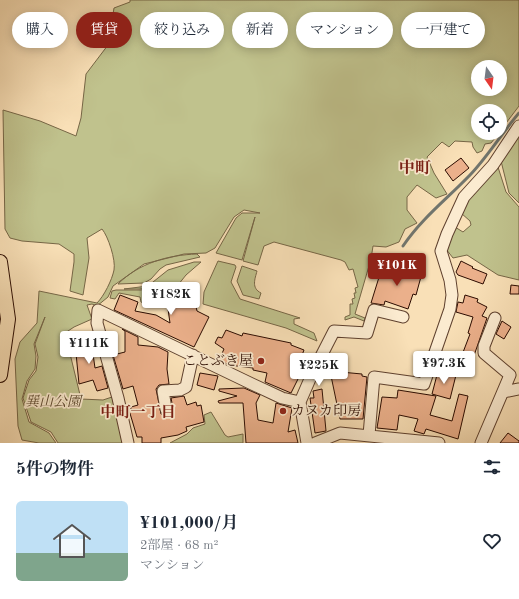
<!DOCTYPE html>
<html lang="ja">
<head>
<meta charset="utf-8">
<style>
  :root { --surface:#fff; --page:#f6f6f7; --text:#1f2937; --muted:#747a83; --accent:#8f2418 }
  body { margin:0; font-family:"Old Standard TT","Noto Serif JP",serif; background:var(--page); color:var(--text); height:100vh; display:flex; flex-direction:column; font-size:15px; white-space:nowrap }
  * { box-sizing:border-box; margin:0 }
  p { font-size:13px; color:var(--muted) }
  .icon { flex:none; width:22px; height:22px; fill:none; stroke:currentColor; stroke-width:2; stroke-linecap:round; stroke-linejoin:round }
  .map { position:relative; height:443px; overflow:hidden }
  .sheet { display:flex; flex-direction:column; background:var(--surface); flex:1 }
  .sheet>* { flex:none }
  .hud { position:absolute; left:12px; top:12px; width:495px; height:36px; display:flex; gap:8px }
  .needle { width:26px; rotate:166deg }
  .buttons { position:absolute; left:471px; top:60px; display:grid; gap:8px }
  .buttons a { display:grid; place-items:center; width:36px; height:36px; border-radius:50%; background:var(--surface); box-shadow:0 2px 10px #0003; font-size:20px }
  .price { position:absolute; translate:-50% -34px; padding:0 9px; border-radius:4px; background:#fff; color:#222; font-size:13px; line-height:26px; filter:drop-shadow(0 1px 2px #0008) }
  .price::after { content:''; position:absolute; left:50%; top:24px; width:12px; height:9px; margin-left:-6px; background:inherit; clip-path:polygon(0 0,100% 0,50% 100%) }
  .price.current { background:var(--accent); color:#fff }
  ul { padding:0; list-style:none }
  li { display:flex; align-items:center; gap:12px; height:100px; padding:0 16px }
  li span { display:grid; place-items:center; flex:none; width:112px; height:80px; border-radius:6px; color:#555 }
  li>.icon { margin-inline-start:auto }
  span .icon { width:48px; height:48px; fill:#fffc; stroke-width:1 }
  li b { font-size:17px }
  h2 { display:flex; justify-content:space-between; align-items:center; height:48px; padding:0 16px; font-size:17px }
  .tag { padding:0 14px; border-radius:18px; background:var(--surface); box-shadow:0 2px 10px #0003; font-size:14px; line-height:36px }
  .tag.current { background:var(--accent); color:#fff }
  .map>svg:first-child { display:block }
</style>
</head>
<body>
<div class="map">
<svg width="519" height="443" viewBox="0 0 519 443">
  <rect width="100%" height="100%" fill="#f9e0b7"/>
  <filter id="stains"><feTurbulence type="fractalNoise" baseFrequency=".005" numOctaves="4"/><feColorMatrix values="0 0 0 0 .2 0 0 0 0 .09 0 0 0 0 .02 0 0 0 .5 -.17"/></filter>
  <radialGradient id="worn" r=".72"><stop offset=".6" stop-color="#630" stop-opacity="0"/><stop offset="1" stop-color="#630" stop-opacity=".3"/></radialGradient>
  <path fill="#c0c28d" stroke="#766646" fill-rule="evenodd" d="M130 0H519V106L500 131V111H478V133H499L491 143 485 144 482 151 477 153 473 147 472 142 455 141 449 147 442 142 427 157 434 173 447 194 436 198 417 185 407 197V210L417 223 405 229 399 242 386 247 373 246 371 259 355 314 365 318 364 321 354 317 345 320V317L350 315V304H353L352 299 355 298 354 293H356L355 288 358 287 353 269 349 270 345 262 341 260 274 242 264 246 258 265 243 261 255 217 242 260 216 253 236 218 242 213H260L244 210 234 217 215 248 206 253 184 254 144 264 113 286 108 297 97 306 92 304 87 305 92 319 74 327 65 333 81 399 103 400 115 396 125 443H58L51 432 31 422 23 398 29 380 36 371 38 357 35 344 45 317 34 344 36 356 35 369 27 381 22 399 29 422 49 433 56 443H39L22 440 18 426 15 359 20 342 37 323 39 291 97 303C104 296 112 280 114 270 116 260 108 236 102 229L87 238 89 258 83 295 70 291 74 262V254L59 244 22 241 10 238 5 229 3 110 40 121 76 136 81 118 86 74 108 45 114 8 130 2ZM478 67H500V89H478Z
    M519 131V203L509 193 501 161Z
    M497 164 506 192 519 207V280L498 275 467 255 453 258 446 249 455 227 463 232 471 225 470 221 461 213 466 203Z
    M197 254 200 257 166 265 160 269 151 279 144 283 118 284C139 263 168 255 197 254Z
    M218 261 235 265 236 267 231 282 240 299 300 318 294 319V324L314 333 317 341 286 328 203 304 204 292Z
    M194 262H201L186 275 178 285 171 287 165 284 162 285 166 287V304C156 308 150 307 141 302L140 297 119 293 115 299 110 298 112 291 116 290H141L158 286 140 289H124L148 286 168 270Z
    M242 266 257 271C255 279 251 288 261 293L259 299 243 295 237 281Z
    M211 412 225 435 228 437 243 434V443H170L187 434 193 428 205 424 204 415Z"/>
  <g fill="none" stroke-linecap="round" stroke-linejoin="round">
    <path stroke="#71756d" stroke-width="3" d="M403 246C422 218 447 199 470 175 488 156 502 133 519 113"/>
  </g>
  <path fill="#ebb08b" stroke="#2b0b00" d="M461 158 469 168 453 181 445 170Z
    M461 261 473 267 472 268 487 274 483 284 458 275 456 272Z
    M391 263 422 273 416 295 413 294 408 309 385 301 384 305 371 303 380 274 387 276Z
    M511 285 519 286V294H510Z
    M191 286 197 311 209 317 194 347 114 310 120 295 138 302 135 311 156 315 170 323 168 309 171 308 167 293Z
    M465 295 478 299 477 302 487 307 482 316 487 318 469 370 454 367 458 354 462 355 470 334 468 333 473 317 456 312 458 302 463 303Z
    M502 321 511 327 504 339 496 334Z
    M122 329 138 337V345L158 347 168 352 167 369 169 384 159 385 156 389 161 414 167 416 170 415 173 408 171 398 184 396 187 405 196 402 197 406 201 405 204 422 186 427 187 431 178 435 161 438V443H142V437H137L129 410 131 409V407L138 405 133 386 123 389 113 355 125 352V331Z
    M226 330 242 336 243 333 291 343V345L304 350 297 368 302 371 291 393 265 382 267 373 253 370V368L229 365 219 360 224 349 215 343 218 337 222 338Z
    M78 335H87V341L91 340 95 368 102 366 108 388 97 391 93 380 79 384 75 343H78Z
    M330 371 362 374V376L367 377 363 419H340Z
    M438 371 456 375 450 399 432 394Z
    M200 373 218 376 214 390 197 385Z
    M244 388 260 395 256 403 258 420 273 423 276 403 292 408 288 432 295 430 298 443H246L243 403H219L218 401 237 396 219 391V389Z
    M322 389 326 431 315 433 310 398H314L313 391Z
    M398 390 436 396 430 415 452 421 459 394 468 396 458 439 426 429 424 434 414 431 418 419 399 415 397 430 377 428 382 397 397 398Z
    M508 433 519 441V443H500Z"/>
  <g fill="none" stroke-linecap="round" stroke-linejoin="round">
    <defs>
      <path id="minor" d="M503 392 519 389
        M166 409 163 391 180 390 186 387 193 355
        M369 435 374 377 424 384 450 309 452 295 450 280 441 251 447 234 464 197 493 165 519 126
        M128 443 118 398 97 323 98 310 252 384 282 398 300 402
        M307 443 300 402 313 372 334 331 367 333 374 310 403 317
        M315 443 340 433 439 443
        M481 443 510 375 484 353V346L495 318"/>
      <path id="major" d="M0 262 8 319 0 375"/>
    </defs>
    <use href="#minor" stroke="#5e402e" stroke-width="13"/>
    <use href="#major" stroke="#2b0b00" stroke-width="16"/>
    <use href="#minor" stroke="#fbebd0" stroke-width="11"/>
    <use href="#major" stroke="#f9e0b7" stroke-width="14"/>
  </g>
  <g fill="#8f2418" stroke="#fbebd0" stroke-width="1.5">
    <circle cx="261" cy="361" r="4"/>
    <circle cx="283" cy="411" r="4"/>
  </g>
  <g text-anchor="middle" dominant-baseline="central" stroke-width="3.5" stroke-linejoin="round" paint-order="stroke">
    <g font-size="14" fill="#2b0b00" stroke="#fbebd0" text-anchor="end">
      <text x="253" y="361">ことぶき屋</text>
      <text x="291" y="411" text-anchor="start">カヌカ印房</text>
    </g>
    <g font-size="14" font-style="italic" fill="#5f4b31" stroke="#fbebd0">
      <text x="53" y="402">巽山公園</text>
    </g>
    <g font-size="15" font-weight="bold" fill="#7a1f14" stroke="#fbebd0">
      <text x="138" y="413">中町一丁目</text>
    </g>
    <g font-size="16" font-weight="bold" fill="#7a1f14" stroke="#fbebd0">
      <text x="415" y="169">中町</text>
    </g>
  </g>
  <rect width="100%" height="100%" filter="url(#stains)"/>
  <rect width="100%" height="100%" fill="url(#worn)"/>
</svg>
<div class="buttons">
<a><svg class="needle" viewBox="-14 -14 28 28"><path d="M0-13l5 13h-10z" fill="#e53935"/><path d="M0 13l5-13h-10z" fill="#747a83"/></svg></a>
<a><svg class="icon" aria-label="locate" viewBox="0 0 24 24"><circle cx="12" cy="12" r="6"/><path d="M12 2v4M12 18v4M2 12h4M18 12h4"/></svg></a>
</div>
<b class="price current" style="left:397px;top:287px">¥101K</b>
<b class="price" style="left:171px;top:316px">¥182K</b>
<b class="price" style="left:89px;top:365px">¥111K</b>
<b class="price" style="left:444px;top:385px">¥97.3K</b>
<b class="price" style="left:319px;top:387px">¥225K</b>
<div class="hud">
<a class="tag">購入</a>
<a class="tag current">賃貸</a>
<a class="tag">絞り込み</a>
<a class="tag">新着</a>
<a class="tag">マンション</a>
<a class="tag">一戸建て</a>
</div>
</div>
<section class="sheet">
<h2>5件の物件<svg class="icon" aria-label="filters" viewBox="0 0 24 24"><path d="M4 7h16M4 17h16"/><circle cx="9" cy="7" r="2"/><circle cx="15" cy="17" r="2"/></svg></h2>
<ul>
<li><span style="background:linear-gradient(#bfe0f5 65%,#7fa58c 0)"><svg class="icon" aria-label="home" viewBox="0 0 24 24"><path d="M3 11l9-7 9 7M6 9v11h12V9"/></svg></span><div><b>¥101,000/月</b><p>2部屋 · 68 m²</p><p>マンション</p></div><svg class="icon" aria-label="heart" viewBox="0 0 24 24"><path d="M12 20l-8-8c-3-5 5-10 8-4 3-6 11-1 8 4z"/></svg></li>
</ul>
</section>
</body>
</html>
